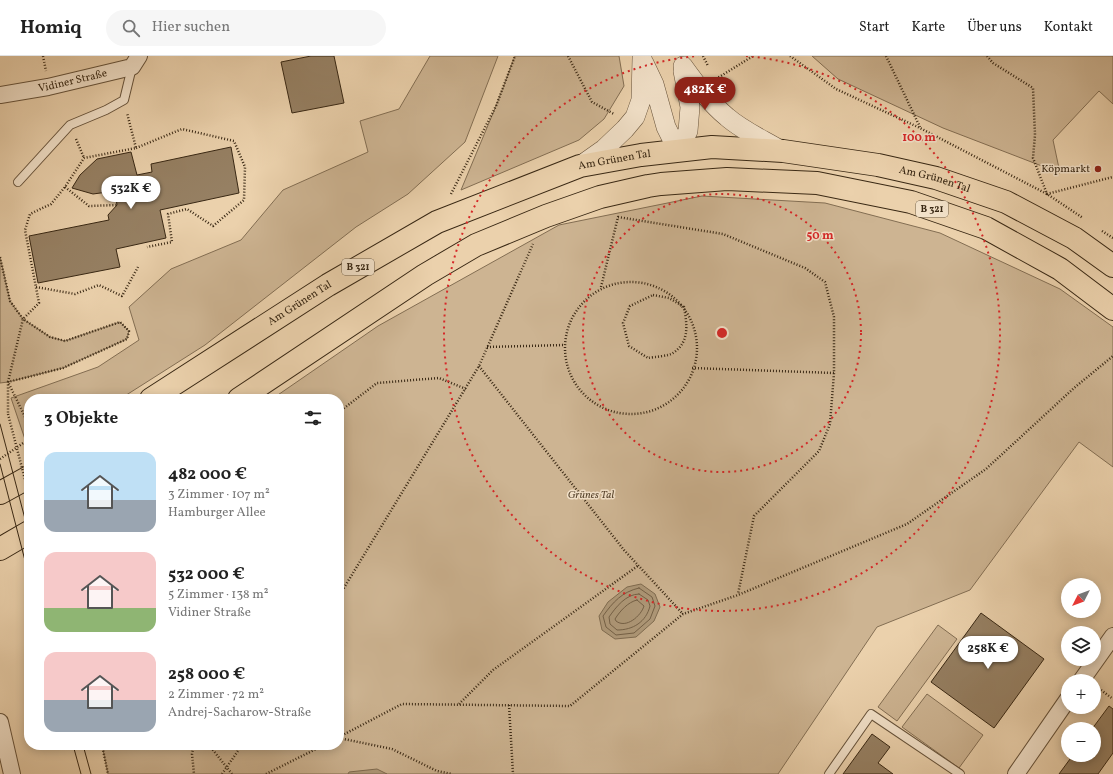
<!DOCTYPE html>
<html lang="de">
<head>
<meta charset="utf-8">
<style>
  :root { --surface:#fff; --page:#f6f6f6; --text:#222; --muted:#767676; --line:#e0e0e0; --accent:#8f2418 }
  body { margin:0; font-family:Vollkorn,serif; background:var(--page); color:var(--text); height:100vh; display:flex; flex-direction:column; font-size:15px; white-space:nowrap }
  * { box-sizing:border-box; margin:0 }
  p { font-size:13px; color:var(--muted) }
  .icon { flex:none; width:22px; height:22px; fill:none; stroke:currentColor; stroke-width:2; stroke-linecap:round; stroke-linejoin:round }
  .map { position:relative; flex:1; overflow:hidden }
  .side { position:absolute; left:24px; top:338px; width:320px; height:356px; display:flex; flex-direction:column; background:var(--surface); border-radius:16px; box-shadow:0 2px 10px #0003 }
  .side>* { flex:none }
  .needle { width:26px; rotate:228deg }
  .controls { position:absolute; left:1061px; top:522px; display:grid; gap:8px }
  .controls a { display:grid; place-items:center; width:40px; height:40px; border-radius:50%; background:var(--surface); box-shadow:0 2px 10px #0003; font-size:20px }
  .price { position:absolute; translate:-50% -34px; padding:0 9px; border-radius:14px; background:#fff; color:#222; font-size:13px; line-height:26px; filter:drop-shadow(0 1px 2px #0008) }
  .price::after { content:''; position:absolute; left:50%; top:24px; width:12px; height:9px; margin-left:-6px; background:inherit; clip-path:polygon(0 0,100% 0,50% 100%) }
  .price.on { background:var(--accent); color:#fff }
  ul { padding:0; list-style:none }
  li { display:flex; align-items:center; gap:12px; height:100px; padding:0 20px }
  li span { display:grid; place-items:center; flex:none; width:112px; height:80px; border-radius:12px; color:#555 }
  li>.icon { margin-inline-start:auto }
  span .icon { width:48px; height:48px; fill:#fffc; stroke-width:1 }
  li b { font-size:17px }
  h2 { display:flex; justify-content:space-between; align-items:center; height:48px; padding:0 20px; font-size:17px }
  header { display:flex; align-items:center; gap:24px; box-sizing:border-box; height:56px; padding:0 20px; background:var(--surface); border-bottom:1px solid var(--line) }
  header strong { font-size:19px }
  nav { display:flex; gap:22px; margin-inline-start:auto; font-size:14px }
  .search { width:280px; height:36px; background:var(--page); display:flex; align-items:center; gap:10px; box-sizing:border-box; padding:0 14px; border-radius:22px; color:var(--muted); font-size:15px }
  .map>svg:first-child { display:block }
</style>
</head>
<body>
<header>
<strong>Homiq</strong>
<div class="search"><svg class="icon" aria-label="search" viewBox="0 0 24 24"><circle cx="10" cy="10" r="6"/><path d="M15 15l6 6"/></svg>Hier suchen</div>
<nav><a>Start</a><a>Karte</a><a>Über uns</a><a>Kontakt</a></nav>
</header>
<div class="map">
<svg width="1113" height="718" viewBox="0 0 1113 718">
  <rect width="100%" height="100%" fill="#ebd1ac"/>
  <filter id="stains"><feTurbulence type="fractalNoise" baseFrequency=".005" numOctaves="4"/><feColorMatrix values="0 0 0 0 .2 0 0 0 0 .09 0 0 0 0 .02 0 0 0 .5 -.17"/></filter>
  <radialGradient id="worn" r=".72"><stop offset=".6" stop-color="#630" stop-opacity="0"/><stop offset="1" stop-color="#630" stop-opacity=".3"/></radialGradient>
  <path fill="#cdb492" stroke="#836e53" d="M430 0H498L465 86 408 138 356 171 205 289 120 343H29V395L11 342 98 311 139 284 129 251 171 213 241 184 283 134 368 96 360 65 399 53Z
    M515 0H619L624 30 604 63 579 84 461 134 496 50Z
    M812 0H1113V48L1099 35 1053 84 1060 117 943 72 838 23Z
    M702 140 825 147 940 177 1060 233 1113 271V411L1079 386 970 534 877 571 778 718H108L102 689H339V343H272L378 270 559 169Z
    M0 201 10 245 23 263 50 281 65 285 120 266 129 275 127 283 63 312 8 326 0 327Z
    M938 569 957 583 897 665 878 651Z
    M927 638 983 679 959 712 902 671Z"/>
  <path fill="#ae9878" stroke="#7f6b50" d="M641 528 655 538 660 551 654 565 636 581 615 583 602 574 599 560 608 546 627 531Z
    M377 713 387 718H348L349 716Z"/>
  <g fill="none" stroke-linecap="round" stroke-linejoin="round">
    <path stroke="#746046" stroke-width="1" d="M639 532 652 541 655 550 650 563 634 577 616 579 606 571 603 560C613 546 622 536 639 532Z
      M639 538 648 544 650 550C646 566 633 574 617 574L610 568 609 561C616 551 626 538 639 538Z
      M637 544 644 550C641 560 626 573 616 565L615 563C620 555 628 546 637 544Z"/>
  </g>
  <path fill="#968063" stroke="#392814" d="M311 0H334L344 47 292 57 281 6Z
    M231 91 239 137 160 154 166 182 116 193 120 211 38 227 29 180 109 164 108 159 117 149 115 135 93 138 72 132 80 119 97 103 131 96 137 119 152 116 151 108Z
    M981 557 1044 603 994 672 931 626Z
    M1109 650 1113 653V697L1098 718H1059L1073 699H1094V673H1092Z
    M872 678 890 691 878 707 893 718H843Z"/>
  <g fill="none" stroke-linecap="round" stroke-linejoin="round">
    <defs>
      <path id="service" d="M18 126 70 69 106 54 124 44 132 11
        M829 718 871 658 960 718"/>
      <g id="minor">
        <path id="s1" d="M0 39 48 31 132 11 139 0"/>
        <path d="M1081 625 1113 580"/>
        <path d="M0 666 12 718"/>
        <path d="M1016 718 1068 643"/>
      </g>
      <path id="tertiary" d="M644 7 654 28 666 71 678 95
        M683 10C696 28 710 47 727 61 743 75 764 84 782 95
        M678 95 688 75 690 51 683 15
        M580 110 604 93 625 73 635 61 641 44 642 2"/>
      <g id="primary">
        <path id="s2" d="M151 343 328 229 437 166 580 110 641 99 712 91 783 95 878 109 936 122 1006 146 1074 182 1113 210"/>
        <path d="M239 343 425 219 476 189 546 160 600 141 648 130 661 128 727 123 817 127 911 146 986 172 1060 213 1113 253"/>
        <path d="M0 437 29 421"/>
        <path d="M0 493 29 476"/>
      </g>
    </defs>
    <use href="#service" stroke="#66523a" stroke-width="10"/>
    <use href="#minor" stroke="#66523a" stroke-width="18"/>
    <use href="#tertiary" stroke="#66523a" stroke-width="20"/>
    <use href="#primary" stroke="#392814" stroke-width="24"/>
    <path stroke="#392814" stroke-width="2.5" stroke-dasharray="1 2" stroke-linecap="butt" d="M43 0 46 15
      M568 0 592 46 614 58
      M703 0 708 10
      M790 0 836 33 920 72 1047 138 1083 162
      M886 0 920 71
      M987 0 993 7 1033 32 1035 79 1033 102 1047 138 1113 121
      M716 23 753 0
      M76 83 84 102
      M136 92 182 73 234 85 245 111 244 144 213 170 187 153 168 158 172 186 147 191
      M65 131 89 150 117 149
      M451 138 496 50 515 0
      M1102 175 1113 182
      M0 201 10 245 23 263 50 281 65 285 120 266 129 275 127 283 63 312 8 326V358
      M565 292a66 66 0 1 1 132 0a66 66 0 1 1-132 0Z
      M36 231 75 238 99 229 122 240 138 211
      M601 231 618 161 723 178 805 212 825 226 834 261V317L830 368 819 395 754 460 738 538
      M653 239 669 242 684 251C687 268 690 286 673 297 669 300 654 301 648 302L629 290 623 267 630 250Z
      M487 291 564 289
      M479 310 624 494 683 558
      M692 312 834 317
      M339 356 377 327 439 322 466 333
      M29 369 8 326 23 263 39 247 25 174 30 158 51 148 65 131 84 102 136 92 127 57
      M0 403 29 383
      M339 540 479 310 533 188
      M1101 634 1113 643
      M459 648 493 614 639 509
      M509 649 513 718
      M339 681 402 648 570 650 683 558 738 539 907 468 986 413 1074 332 1113 300
      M339 682 392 693 437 715 452 718
      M102 689 108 718
      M194 689 192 698 194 718
      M209 689 232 718
      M222 718 242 689
      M266 718 324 689"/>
    <use href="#service" stroke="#f2e1c9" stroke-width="8"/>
    <use href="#minor" stroke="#f2e1c9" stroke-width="16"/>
    <use href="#tertiary" stroke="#f2e1c9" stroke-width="19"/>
    <use href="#primary" stroke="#ebd1ac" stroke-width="22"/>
    <path stroke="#392814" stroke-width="1" d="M0 368 29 478
      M0 408 29 520
      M73 689 81 718
      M83 689 91 718"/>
    <path stroke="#392814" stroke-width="2.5" stroke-dasharray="1 2" stroke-linecap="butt" d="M8 358 29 439"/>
  </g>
  <g fill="none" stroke="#d62828" stroke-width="2" stroke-dasharray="2 4">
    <circle cx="722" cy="277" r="139"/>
    <path d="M746 0A278 278 0 1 1 698 0"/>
  </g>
  <circle fill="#8f2418" stroke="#f2e1c9" stroke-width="1.5" cx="1098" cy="113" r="4"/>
  <g text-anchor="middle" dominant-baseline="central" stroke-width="3" stroke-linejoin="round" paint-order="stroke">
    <g fill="#f2e1c9" stroke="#70604a" stroke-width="1">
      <rect x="916" y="145" width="32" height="16" rx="3"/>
      <rect x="342" y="203" width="32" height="16" rx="3"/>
    </g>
    <g font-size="10" font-weight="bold" fill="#392814">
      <text x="932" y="153">B 321</text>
      <text x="358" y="211">B 321</text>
    </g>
    <g font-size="11" fill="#392814" stroke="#f2e1c9">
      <text stroke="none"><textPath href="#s1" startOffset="74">Vidiner Straße</textPath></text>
      <text stroke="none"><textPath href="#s2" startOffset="525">Am Grünen Tal</textPath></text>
      <text stroke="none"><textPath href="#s2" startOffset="849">Am Grünen Tal</textPath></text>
      <text stroke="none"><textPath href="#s2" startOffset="177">Am Grünen Tal</textPath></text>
    </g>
    <g font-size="11" fill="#392814" stroke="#f2e1c9" text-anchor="end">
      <text x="1090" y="113">Köpmarkt</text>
    </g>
    <g font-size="11" font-style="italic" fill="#57442d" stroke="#f2e1c9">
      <text x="591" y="439">Grünes Tal</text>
    </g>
  </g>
  <circle cx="722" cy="277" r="6" fill="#d62828" stroke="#f2e1c9" stroke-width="2"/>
  <g font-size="12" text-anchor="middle" font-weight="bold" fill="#d62828" stroke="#f2e1c9" stroke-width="3" stroke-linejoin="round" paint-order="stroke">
    <text x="919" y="85">100 m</text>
    <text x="820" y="183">50 m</text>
  </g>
  <rect width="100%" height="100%" filter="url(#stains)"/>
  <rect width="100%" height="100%" fill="url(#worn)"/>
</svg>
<div class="controls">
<a><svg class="needle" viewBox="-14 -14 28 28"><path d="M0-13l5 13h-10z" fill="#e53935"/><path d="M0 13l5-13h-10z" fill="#767676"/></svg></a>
<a><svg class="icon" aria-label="layers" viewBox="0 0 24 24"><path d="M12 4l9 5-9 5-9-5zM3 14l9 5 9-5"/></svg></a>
<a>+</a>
<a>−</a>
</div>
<b class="price on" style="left:705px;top:55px">482K €</b>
<b class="price" style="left:131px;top:154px">532K €</b>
<b class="price" style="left:988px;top:614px">258K €</b>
<section class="side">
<h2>3 Objekte<svg class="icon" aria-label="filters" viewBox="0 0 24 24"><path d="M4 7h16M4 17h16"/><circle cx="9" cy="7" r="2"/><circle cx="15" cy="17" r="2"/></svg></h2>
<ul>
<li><span style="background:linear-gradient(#bfe0f5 60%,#9aa5b1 0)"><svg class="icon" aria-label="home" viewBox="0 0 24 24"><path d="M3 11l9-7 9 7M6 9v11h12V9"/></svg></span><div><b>482 000 €</b><p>3 Zimmer · 107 m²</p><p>Hamburger Allee</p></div></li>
<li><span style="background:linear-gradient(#f6c9c9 70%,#8fb573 0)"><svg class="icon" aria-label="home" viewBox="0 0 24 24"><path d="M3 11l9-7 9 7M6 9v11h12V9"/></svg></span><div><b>532 000 €</b><p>5 Zimmer · 138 m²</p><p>Vidiner Straße</p></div></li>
<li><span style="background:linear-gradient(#f6c9c9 60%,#9aa5b1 0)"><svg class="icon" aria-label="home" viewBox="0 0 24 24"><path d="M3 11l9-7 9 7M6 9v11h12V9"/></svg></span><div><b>258 000 €</b><p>2 Zimmer · 72 m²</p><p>Andrej-Sacharow-Straße</p></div></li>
</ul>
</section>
</div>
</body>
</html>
